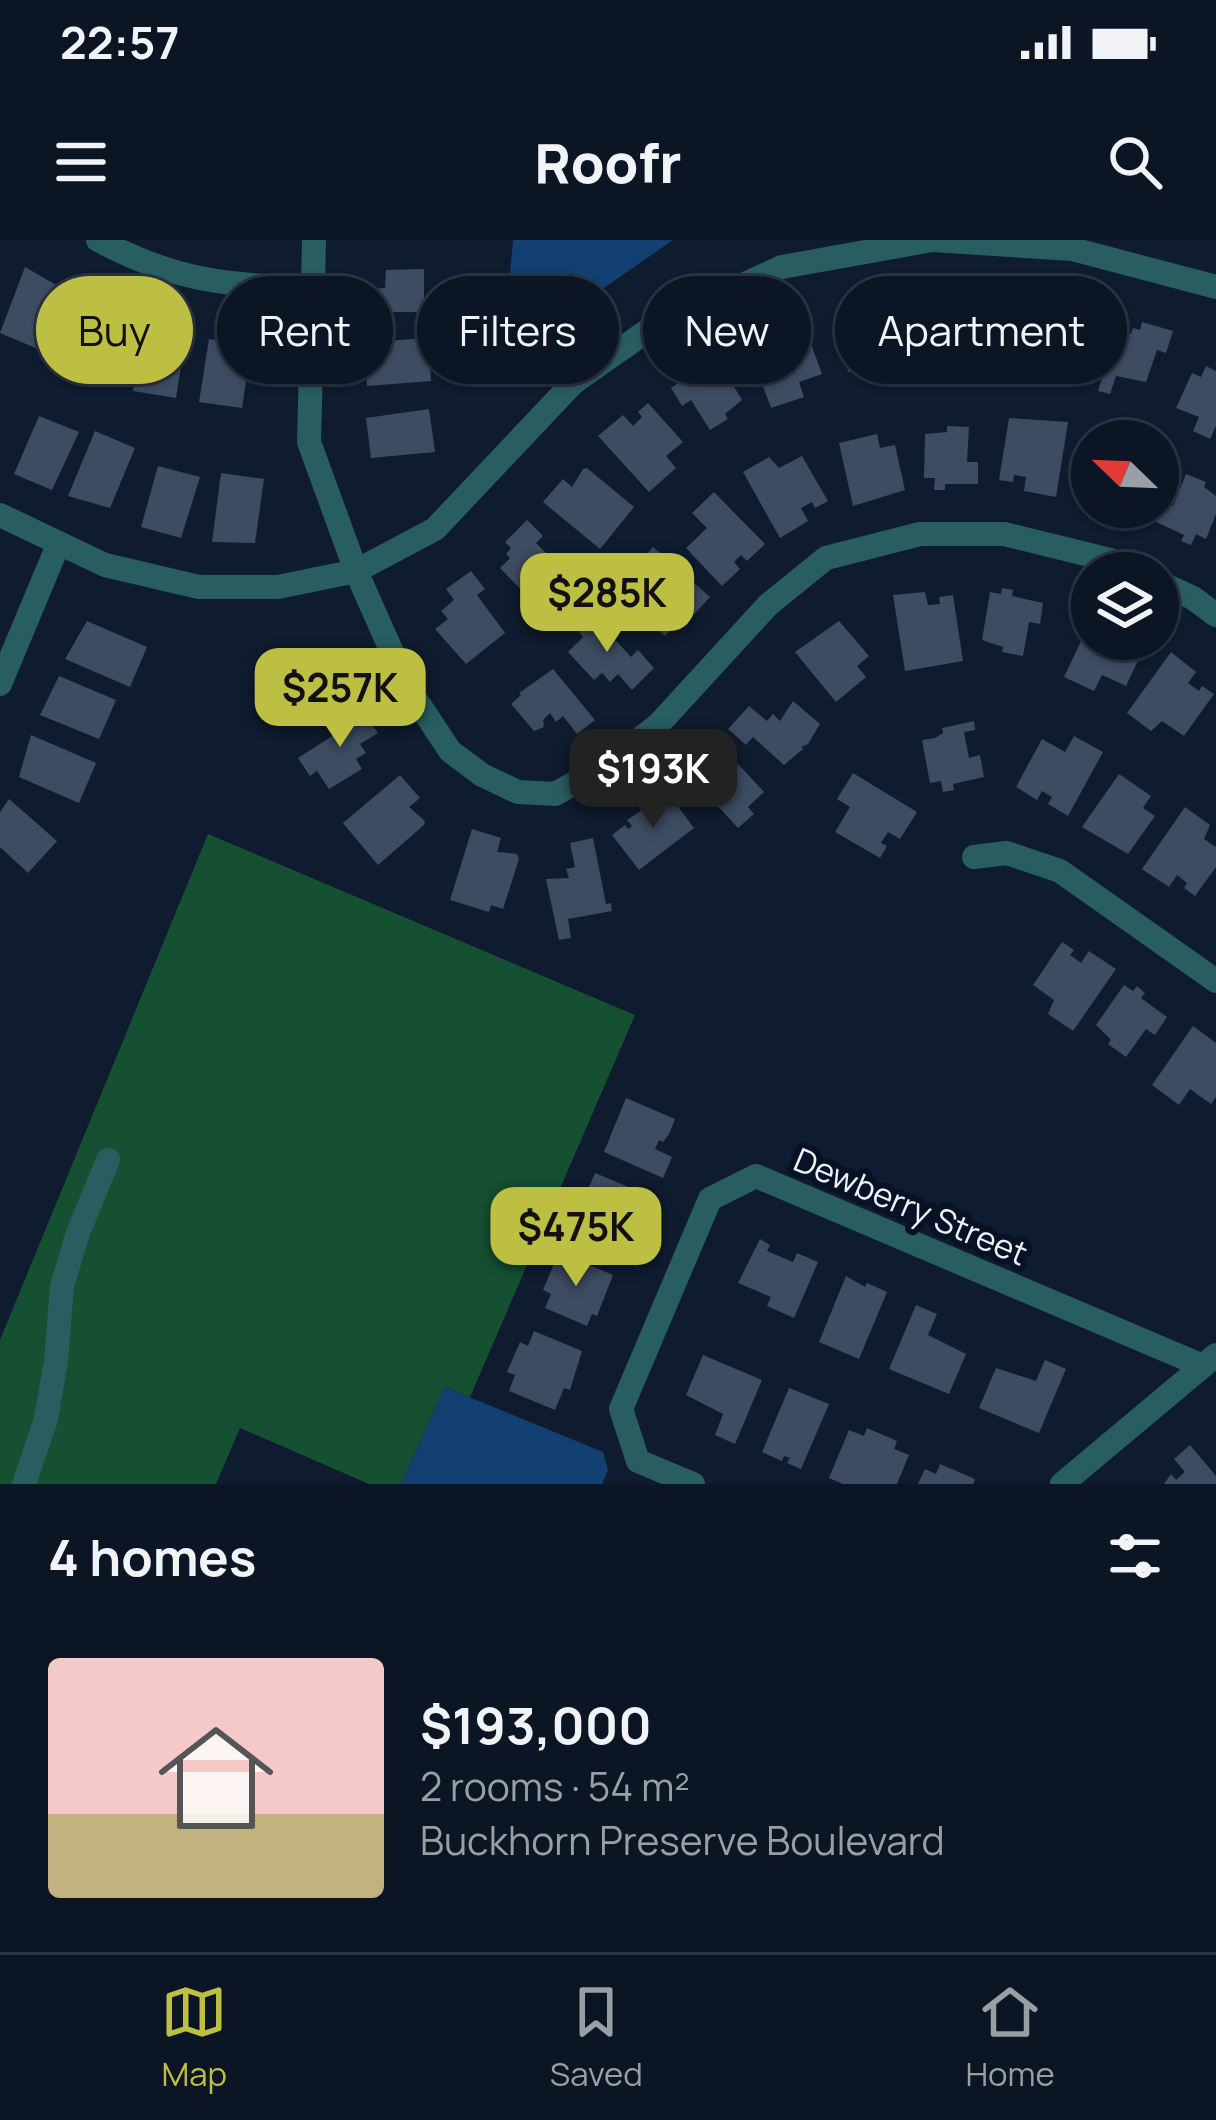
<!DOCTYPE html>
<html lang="en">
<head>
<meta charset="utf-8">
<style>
  :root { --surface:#0b1523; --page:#192230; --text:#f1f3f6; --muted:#9a9fa6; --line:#2b3441; --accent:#bdbf43 }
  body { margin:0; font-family:Manrope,sans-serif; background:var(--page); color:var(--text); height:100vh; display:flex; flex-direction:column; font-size:45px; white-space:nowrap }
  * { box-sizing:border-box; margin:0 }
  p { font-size:39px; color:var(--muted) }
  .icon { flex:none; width:66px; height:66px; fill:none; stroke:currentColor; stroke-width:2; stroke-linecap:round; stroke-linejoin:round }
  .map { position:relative; height:1244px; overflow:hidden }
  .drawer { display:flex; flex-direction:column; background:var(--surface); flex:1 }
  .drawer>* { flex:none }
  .hud { position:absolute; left:36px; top:36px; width:1146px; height:108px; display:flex; gap:24px }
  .needle { width:78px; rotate:293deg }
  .tools { position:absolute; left:1071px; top:180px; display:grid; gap:24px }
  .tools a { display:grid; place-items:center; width:108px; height:108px; border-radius:50%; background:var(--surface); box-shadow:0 3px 9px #0004,0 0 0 3px var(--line); font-size:60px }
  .price { position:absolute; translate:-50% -102px; padding:0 27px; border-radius:24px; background:var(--accent); color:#111; font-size:39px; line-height:78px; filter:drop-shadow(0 3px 6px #0008) }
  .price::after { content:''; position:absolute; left:50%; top:72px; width:36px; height:27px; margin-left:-18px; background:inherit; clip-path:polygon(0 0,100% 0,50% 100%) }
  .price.current { background:#222; color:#fff }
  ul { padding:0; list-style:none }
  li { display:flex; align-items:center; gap:36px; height:300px; padding:0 48px }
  li span { display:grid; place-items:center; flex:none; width:336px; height:240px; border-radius:12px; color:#555 }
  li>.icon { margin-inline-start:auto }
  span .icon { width:144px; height:144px; fill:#fffc; stroke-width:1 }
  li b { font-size:51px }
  h2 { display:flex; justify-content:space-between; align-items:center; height:144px; padding:0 48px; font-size:51px }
  .pill { padding:0 42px; border-radius:54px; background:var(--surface); box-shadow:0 3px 9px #0004,0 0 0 3px var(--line); font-size:42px; line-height:108px }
  .pill.current { background:var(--accent); color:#111 }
  .status { display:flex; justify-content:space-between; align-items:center; height:84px; padding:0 60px; background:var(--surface); direction:ltr }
  .status svg { height:33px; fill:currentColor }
  header { display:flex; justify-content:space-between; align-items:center; height:156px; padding:0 48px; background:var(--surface); font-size:54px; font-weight:800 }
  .tab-bar { display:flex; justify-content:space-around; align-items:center; height:168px; border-top:3px solid var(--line); background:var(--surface); font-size:33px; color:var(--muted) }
  .tab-bar a { display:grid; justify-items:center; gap:6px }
  .tab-bar .current { color:var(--accent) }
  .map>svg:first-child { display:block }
</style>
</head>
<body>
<div class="status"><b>22:57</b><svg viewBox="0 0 49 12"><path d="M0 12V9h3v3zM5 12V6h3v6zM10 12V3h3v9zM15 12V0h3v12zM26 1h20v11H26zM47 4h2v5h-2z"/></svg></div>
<header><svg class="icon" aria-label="menu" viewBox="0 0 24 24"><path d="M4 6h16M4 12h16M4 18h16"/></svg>Roofr<svg class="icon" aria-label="search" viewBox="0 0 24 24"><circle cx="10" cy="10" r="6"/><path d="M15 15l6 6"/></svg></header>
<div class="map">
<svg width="1216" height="1244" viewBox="0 0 1216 1244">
  <rect width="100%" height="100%" fill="#0f1c2f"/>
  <path fill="#155032" d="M208 594 635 775 470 1157 445 1147 401 1244H369L240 1188 216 1244H0V1100Z"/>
  <path fill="#124073" d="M513 0H673L503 118Z
    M445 1147 603 1212 608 1230 602 1244H401Z"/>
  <path fill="#3d4c62" d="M25 27 63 49 38 109 0 93Z
    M424 29V72H370V49L385 48 386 30Z
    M84 55 105 63 97 80 105 83 109 75 120 80 98 133 58 116Z
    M941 55 974 57 973 71 986 72 987 65 1001 66 999 118 974 117V132L939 131Z
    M892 63 900 109 885 111 887 125 848 132 838 67Z
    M1069 65 1079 67 1077 79 1088 81 1080 123H1058L1055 141 1034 137 1042 90 1031 88 1035 67 1068 72Z
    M1142 82 1173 91 1166 113 1157 110 1146 142 1116 136 1110 154 1098 151 1117 90 1131 94 1133 88 1140 90Z
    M157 84 187 88 176 158 133 151 144 87 156 89Z
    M804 85 822 134 799 142 804 157 771 168 745 97 776 87 781 100 793 96 791 90Z
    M428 98 431 141 367 146 366 134H361L360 126 358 103Z
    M209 99 251 107 242 168 199 162Z
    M704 118 707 124 717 118 742 160 725 174 728 179 710 190 691 160 682 166 671 148 698 130 695 124Z
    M1206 126 1216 131V186L1210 199 1193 191 1199 177 1176 168 1192 133 1201 137Z
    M648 163 683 202 666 216 676 228 649 252 598 196 623 175 633 186 642 177 638 172Z
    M429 169 435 212 371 218 366 178Z
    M39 176 79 192 52 250 14 234Z
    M1009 178 1068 182 1056 257 1024 251 1026 237 1014 235 1013 242 999 240Z
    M947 186 969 187 967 222H978V244H945V250H934L935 238H924L925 194 947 192Z
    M95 191 135 208 110 268 68 256Z
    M877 194 880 208 895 205 905 250 853 266 839 203Z
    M1091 209H1092V263L1076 258Z
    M802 216 828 261 815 268 812 262 801 268 808 281 780 298 743 232 769 217 779 228Z
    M158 226 200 237 181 298 141 287Z
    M587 228 634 267 600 309 543 262 563 239 572 247 583 229Z
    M221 233 264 239 255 303 212 302Z
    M1186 234 1206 242 1204 247 1216 256V274L1206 299 1196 294 1191 305 1181 301 1184 295 1154 281 1163 261 1173 266Z
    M714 252 765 304 747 321 741 315 734 322 740 329 722 346 686 308 707 288 692 273Z
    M527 280 543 296 536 303 560 327 550 337 557 345 545 357 540 352 529 358 500 328 510 318 506 314 511 308 505 302Z
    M653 307 710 357 688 381 677 372 669 381 674 386 665 396 625 362 642 342 633 330Z
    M471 331 485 349 477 355 505 393 466 424 435 389 448 379 441 371 454 360 446 349Z
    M1002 348 1013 350 1012 356 1043 363 1040 384 1029 382 1023 416 1002 412 1003 407 982 400 990 352 1001 354Z
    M925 352 928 365 940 364 939 357 953 355 963 421 905 431 893 355Z
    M591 373 631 417 638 410 654 428 632 450 618 434 610 442 602 433 594 440 568 412 583 397 575 387Z
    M1092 378V399H1148L1126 446 1102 435 1094 451 1064 437Z
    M87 381 147 407 130 447 65 419Z
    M839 381 869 416 857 426 866 437 836 462 795 412Z
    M316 412 322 425 328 422 332 429 340 425 354 453 332 463 328 455 298 470 277 434Z
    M1171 412 1196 432 1188 443 1199 451 1202 446 1214 454 1184 496 1162 481 1151 491 1127 473Z
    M553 429 595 480 577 494 563 476 556 482 550 473 543 480 544 487 534 491 511 464 521 455 519 453Z
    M59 436 116 460 99 499 40 475Z
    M793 461 820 484 808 504 801 507 803 509 784 525 753 497 746 505 728 489 749 466 767 481 773 474 780 481Z
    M360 467 378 493 360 504 366 513 356 519 362 529 329 549 317 531 310 536 298 518 345 488 340 480Z
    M974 481 975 490 964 492 969 518 980 515 984 537 953 544 954 550 943 552 941 541 930 543 922 500 935 498 943 493 942 488Z
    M31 495 96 523 79 563 19 537Z
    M1074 496 1103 512 1068 576 1048 564 1052 557 1042 551 1037 560 1016 547 1042 499 1065 512Z
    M700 516 714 530 722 523 730 531 738 524 764 552 748 567 754 574 738 588 702 549 694 555 678 538Z
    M853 533 917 572 900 599 888 592 881 603 887 606 880 618 835 592 850 567 837 559Z
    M1119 534 1151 556 1143 568 1155 576 1128 614 1082 587Z
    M400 535 420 558 409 567 425 581 424 585 378 625 343 583Z
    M668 553 694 588 639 630 612 595 625 585 628 589 632 586 627 580Z
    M9 559 57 601 28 633 0 607V572Z
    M1185 567 1210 585 1204 599 1216 607V627L1195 656 1184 648 1187 643 1177 635 1169 647 1142 629Z
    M472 589 501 598 497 612 517 614 519 619 503 669 491 665 489 672 450 660Z
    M593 598 606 664 611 663 612 671 568 679 571 698 559 700 546 639 569 638 566 629 575 627 570 603Z
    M1062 702 1074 710 1070 715 1081 723 1089 711 1116 729 1073 791 1048 774 1054 760 1033 745Z
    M1124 745 1133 751 1137 746 1145 753 1141 758 1167 777 1155 795 1146 789 1126 817 1108 804 1111 800 1096 785Z
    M1193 786 1216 803V857L1211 864 1190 849 1179 865 1152 845Z
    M626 858 675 879 669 894 663 902 659 900 655 909 672 917 663 938 604 912Z
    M595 933 643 953 636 968 644 971 625 1010 572 987Z
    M760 999 770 1005 767 1011 793 1022 797 1013 818 1022 794 1078 767 1066 771 1057 738 1043Z
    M559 1012 613 1035 597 1076 592 1074 587 1086 545 1068 551 1054 543 1050Z
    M846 1036 865 1047 867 1043 887 1052 859 1119 819 1102Z
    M916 1065 937 1074 928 1095 966 1114 949 1154 889 1129Z
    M534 1091 582 1111 570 1150 564 1148 555 1170 509 1151 515 1135 507 1132 520 1102 528 1106Z
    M703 1115 762 1140 735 1204 715 1195 723 1174 686 1155Z
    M1045 1120 1066 1129 1039 1193 979 1168 996 1128 1036 1141Z
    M789 1148 829 1164 801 1229 787 1223 790 1218 784 1216 782 1221 762 1212Z
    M867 1188 897 1201 894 1209 909 1215 897 1244H843L829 1238 849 1190 864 1196Z
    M1190 1205 1216 1236V1244H1164L1171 1234 1176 1240 1185 1232 1174 1219Z
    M940 1224 975 1239 973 1244H918L925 1229 936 1234Z"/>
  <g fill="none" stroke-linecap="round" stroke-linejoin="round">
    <path stroke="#295e60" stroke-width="24" d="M98 0C175 41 225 45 310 48
      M314 0 309 202 356 331 407 446 450 511 482 535 518 552 555 554 605 526 658 485 768 365 826 318 920 294H1004L1110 320 1138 333
      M0 275 105 325 199 347H278L356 331 435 289 573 143 654 86 782 27 932 0 1072 9 1216 47
      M1158 342 1193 358 1216 375
      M0 444 58 305
      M974 617 1007 613 1060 631 1216 741
      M24 1244 46 1179 56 1121 62 1046 78 993 108 920
      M693 1244 638 1221 621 1169 710 959 756 936 1203 1126
      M1062 1244 1216 1115"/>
  </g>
  <g text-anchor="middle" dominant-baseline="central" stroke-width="12" stroke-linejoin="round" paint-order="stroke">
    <g font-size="33" fill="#ecf3fe" stroke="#071325">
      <text transform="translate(911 966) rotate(23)">Dewberry Street</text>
    </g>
  </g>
</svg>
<div class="tools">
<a><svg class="needle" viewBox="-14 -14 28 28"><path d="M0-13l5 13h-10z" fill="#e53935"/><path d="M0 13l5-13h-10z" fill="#9a9fa6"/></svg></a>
<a><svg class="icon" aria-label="layers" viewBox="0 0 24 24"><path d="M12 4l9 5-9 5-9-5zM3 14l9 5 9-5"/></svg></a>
</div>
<b class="price" style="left:607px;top:415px">$285K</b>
<b class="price" style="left:340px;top:510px">$257K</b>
<b class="price current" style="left:653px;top:591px">$193K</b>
<b class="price" style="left:576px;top:1049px">$475K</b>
<div class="hud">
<a class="pill current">Buy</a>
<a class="pill">Rent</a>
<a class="pill">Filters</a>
<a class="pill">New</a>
<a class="pill">Apartment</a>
</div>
</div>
<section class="drawer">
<h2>4 homes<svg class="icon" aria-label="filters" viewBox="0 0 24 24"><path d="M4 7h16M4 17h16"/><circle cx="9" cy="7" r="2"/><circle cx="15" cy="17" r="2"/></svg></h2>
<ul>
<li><span style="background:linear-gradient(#f6c9c9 65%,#c2b280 0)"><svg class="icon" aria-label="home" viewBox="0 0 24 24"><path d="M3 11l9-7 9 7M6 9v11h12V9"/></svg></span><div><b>$193,000</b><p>2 rooms · 54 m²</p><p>Buckhorn Preserve Boulevard</p></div></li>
</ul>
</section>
<nav class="tab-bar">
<a class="current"><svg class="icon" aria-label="map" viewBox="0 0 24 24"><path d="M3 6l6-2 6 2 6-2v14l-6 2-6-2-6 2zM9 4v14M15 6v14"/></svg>Map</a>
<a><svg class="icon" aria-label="saved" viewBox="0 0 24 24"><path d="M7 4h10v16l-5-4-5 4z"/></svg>Saved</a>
<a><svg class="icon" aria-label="home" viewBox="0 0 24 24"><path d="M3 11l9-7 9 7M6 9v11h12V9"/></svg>Home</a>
</nav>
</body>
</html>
